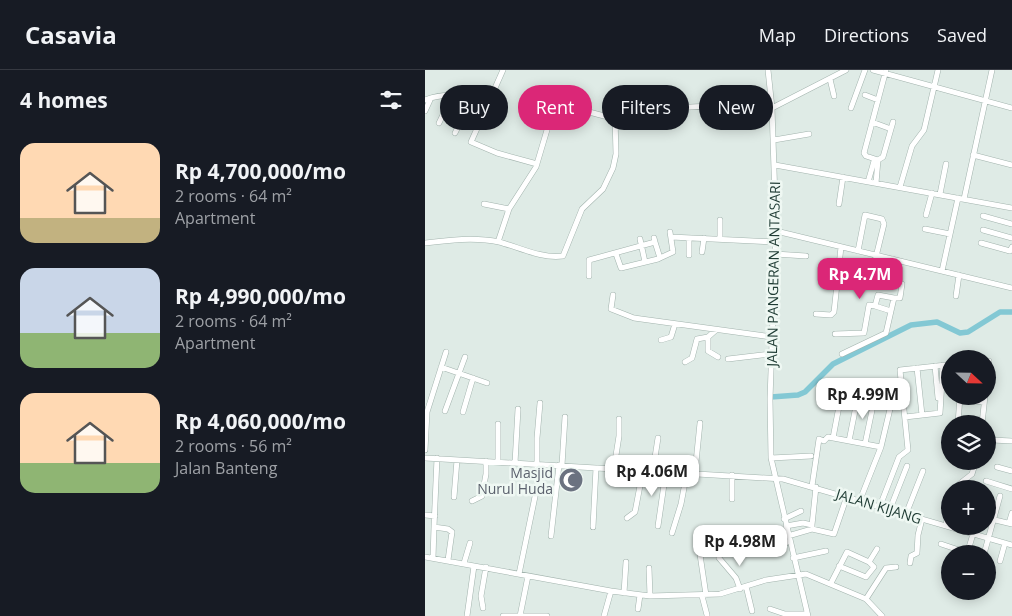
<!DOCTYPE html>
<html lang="en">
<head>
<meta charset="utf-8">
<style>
  :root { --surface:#171b24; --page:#242831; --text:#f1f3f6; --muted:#9ea1a6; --line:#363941; --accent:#db2777 }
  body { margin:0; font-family:"Open Sans",sans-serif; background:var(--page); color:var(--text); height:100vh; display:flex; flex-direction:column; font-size:19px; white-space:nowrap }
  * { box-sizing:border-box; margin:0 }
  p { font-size:16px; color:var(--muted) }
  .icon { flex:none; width:28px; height:28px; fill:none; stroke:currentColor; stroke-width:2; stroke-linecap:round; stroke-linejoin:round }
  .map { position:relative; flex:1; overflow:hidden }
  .sheet { display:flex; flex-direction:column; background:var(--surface); width:425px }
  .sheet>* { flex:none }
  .hud { position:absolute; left:15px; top:15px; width:475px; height:45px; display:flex; gap:10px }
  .needle { width:32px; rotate:112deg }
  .fabs { position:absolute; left:516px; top:280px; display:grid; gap:10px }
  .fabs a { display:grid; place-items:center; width:55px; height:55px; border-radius:50%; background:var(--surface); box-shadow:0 2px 12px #0003; font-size:25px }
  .price { position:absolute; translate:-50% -42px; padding:0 11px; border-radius:10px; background:#fff; color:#222; font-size:16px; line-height:32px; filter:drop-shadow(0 1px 2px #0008) }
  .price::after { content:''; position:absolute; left:50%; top:30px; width:15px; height:11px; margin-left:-8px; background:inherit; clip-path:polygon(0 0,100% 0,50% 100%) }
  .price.active { background:var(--accent); color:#fff }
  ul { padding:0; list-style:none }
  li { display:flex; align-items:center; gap:15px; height:125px; padding:0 20px }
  li span { display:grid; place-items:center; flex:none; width:140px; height:100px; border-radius:15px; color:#555 }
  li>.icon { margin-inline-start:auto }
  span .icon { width:60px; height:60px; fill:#fffc; stroke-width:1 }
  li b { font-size:21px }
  h2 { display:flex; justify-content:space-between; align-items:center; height:60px; padding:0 20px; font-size:21px }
  .pill { padding:0 18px; border-radius:22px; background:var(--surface); box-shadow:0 2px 12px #0003; font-size:18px; line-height:45px }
  .pill.active { background:var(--accent); color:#fff }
  header { display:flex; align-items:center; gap:30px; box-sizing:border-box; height:70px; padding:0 25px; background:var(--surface); border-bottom:1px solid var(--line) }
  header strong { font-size:24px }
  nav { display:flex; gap:28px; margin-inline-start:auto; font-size:18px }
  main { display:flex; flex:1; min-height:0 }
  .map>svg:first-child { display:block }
</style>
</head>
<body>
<header>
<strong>Casavia</strong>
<nav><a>Map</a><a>Directions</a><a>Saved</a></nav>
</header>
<main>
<section class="sheet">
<h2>4 homes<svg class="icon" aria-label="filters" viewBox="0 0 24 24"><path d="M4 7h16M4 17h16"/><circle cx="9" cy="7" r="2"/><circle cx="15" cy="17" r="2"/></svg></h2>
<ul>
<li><span style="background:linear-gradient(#ffd9b3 75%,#c2b280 0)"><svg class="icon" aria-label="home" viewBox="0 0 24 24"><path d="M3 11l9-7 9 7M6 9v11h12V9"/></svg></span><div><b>Rp 4,700,000/mo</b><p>2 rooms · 64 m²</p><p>Apartment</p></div></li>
<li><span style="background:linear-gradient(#c9d6e8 65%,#8fb573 0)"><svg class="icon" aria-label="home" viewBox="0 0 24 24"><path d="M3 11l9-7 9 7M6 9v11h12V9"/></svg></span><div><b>Rp 4,990,000/mo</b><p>2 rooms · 64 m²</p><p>Apartment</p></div></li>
<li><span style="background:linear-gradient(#ffd9b3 70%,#8fb573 0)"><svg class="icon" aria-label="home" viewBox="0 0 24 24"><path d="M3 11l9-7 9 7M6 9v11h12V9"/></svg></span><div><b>Rp 4,060,000/mo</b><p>2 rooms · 56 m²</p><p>Jalan Banteng</p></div></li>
</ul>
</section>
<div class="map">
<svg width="587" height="546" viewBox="0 0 587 546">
  <rect width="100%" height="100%" fill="#dfebe6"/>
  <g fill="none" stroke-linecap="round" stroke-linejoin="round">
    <path stroke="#83c8d4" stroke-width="5.5" d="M346 327 373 325 380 322 408 294 486 255 512 252 535 263 543 262 575 242H587"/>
    <defs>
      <path id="minor" d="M78 0 46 72 72 83 112 94
        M343 0 347 38 351 161 345 329 346 388 383 546
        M448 0 587 38
        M405 9 409 26
        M440 25 453 30
        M0 30C20 22 44 25 63 33
        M285 36 286 47
        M426 38 440 0
        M0 41 6 28
        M447 52 466 59 458 87 453 90 451 113
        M14 53 27 26
        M466 59 468 52
        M30 63 48 27
        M349 70 384 64
        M548 85 587 95
        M453 90 441 86 439 83 461 0
        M350 95 587 138
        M443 112 449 91
        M475 117 487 76 499 60 513 0
        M515 124 521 94
        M539 129 567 0
        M59 134 84 139
        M414 134 418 107
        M501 145 507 123
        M558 146 587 154
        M500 159 525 164
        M558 160 587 168
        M351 161 587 218
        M246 167 350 172
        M264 168V185
        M215 169 220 192
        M295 169V150
        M73 172 84 139 111 97 130 33 183 47 206 40 306 35 347 38 421 0
        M0 173C24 170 50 167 74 172 94 177 116 189 138 186L157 139 178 119 188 98 191 84 190 47
        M556 173 585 181 587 177
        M433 181 440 145 457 149 459 154 447 203
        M277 182 279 168
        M191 184 196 198 233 189 235 188 230 172
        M350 184 381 186
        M235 188 248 182 245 162
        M517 201 533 128
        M164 206V190L230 172 229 168
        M450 208 463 211
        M188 225 186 239 209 248 347 267
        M531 226 534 205
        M450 236 466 241
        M391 244 406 245 409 242 416 177
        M410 264 439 263 444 235 450 236 453 225 469 228
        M283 267V281L293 287
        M236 270 246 267 250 254
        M417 284 461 263 469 228H475L477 214 463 211 468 189
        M303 289 346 284
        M260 292 267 288 272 269 283 267 291 260
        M510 296 513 328
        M16 297 62 313
        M492 298 497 345
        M562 302 564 291
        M535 330 559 332
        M20 341 40 287
        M38 342 48 308
        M515 343 518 295
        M480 347 515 343
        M534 349 557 350
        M73 354V391
        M533 354 535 326
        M557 354 560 326
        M562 367 567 370 587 371
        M408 368 415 331
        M424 371 433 326
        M440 374 450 326
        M0 380 2 342 21 282
        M0 388 358 409 587 475
        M346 388 386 386
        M212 390 215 391V399
        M90 393 93 339
        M137 395 140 347
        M572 397 587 401
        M189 398 194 366V349
        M228 400 233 368
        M270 402 275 353
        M307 405V429
        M561 411 587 419
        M387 416 394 369 399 371 403 367 456 377
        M528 419 547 404 551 391
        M543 419 544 413
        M29 427 32 390
        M435 430 456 377 465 339
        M47 431 57 426 61 404V391
        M455 436 474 387 483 380 475 300 521 295
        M465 439 482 396
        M481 444 498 401
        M0 445 10 446
        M202 448 210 442 218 400
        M562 448 587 454
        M359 449 376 441
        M584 453 587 443
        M387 455 391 417
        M233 456 241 401
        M361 456 378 453 387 455V459L409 464 422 426
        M521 456 525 427
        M9 457 12 388
        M168 457 171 398
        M247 463 256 434 262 402
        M126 466 134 395
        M340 467 363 466 387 459
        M273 471 281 525
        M516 474 543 483
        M350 480 364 471
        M542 484 548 464
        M559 484 575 426
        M0 487 186 521 225 526 295 524 341 510 381 504 441 529 457 546
        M8 488 9 457 23 459 27 462 23 490
        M294 488 311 508 315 519
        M368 488 401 481
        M575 491 580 473
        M39 493 45 473
        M485 493 486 486 492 483 493 465 497 449
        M414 496 441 507 449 497 444 492
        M224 498 225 526
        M94 504 112 417V368L115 333
        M406 513 422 482 444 492 452 479
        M321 516 327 541
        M199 523 201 492
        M277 526 282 545
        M441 529 461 498 471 497
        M58 538 56 526 61 497
        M213 539 215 525
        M345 539 360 544H382
        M42 546 49 496
        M78 546H122
        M95 546 103 506
        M179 546 186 521"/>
    </defs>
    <use href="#minor" stroke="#a2b3ad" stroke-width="6"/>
    <use href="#minor" stroke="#fff" stroke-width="5"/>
  </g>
  <defs>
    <symbol id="mosque-disc" viewBox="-11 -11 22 22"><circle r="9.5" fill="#6b7280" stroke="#eff8f3"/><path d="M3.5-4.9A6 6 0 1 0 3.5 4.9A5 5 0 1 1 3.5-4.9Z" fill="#fff"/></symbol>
  </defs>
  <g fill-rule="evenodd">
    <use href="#mosque-disc" x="132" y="396" width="28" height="28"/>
  </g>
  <g text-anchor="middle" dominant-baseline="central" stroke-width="5" stroke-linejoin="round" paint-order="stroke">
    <g font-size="14" fill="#1f3c34" stroke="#eff8f3">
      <text transform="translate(348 204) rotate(-89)">JALAN PANGERAN ANTASARI</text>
      <text transform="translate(454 436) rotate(17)">JALAN KIJANG</text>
    </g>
    <g font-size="14" fill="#5b616d" stroke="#eff8f3" text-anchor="end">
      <text x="128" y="402">Masjid<tspan x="128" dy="16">Nurul Huda</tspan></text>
    </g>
  </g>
</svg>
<div class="fabs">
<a><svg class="needle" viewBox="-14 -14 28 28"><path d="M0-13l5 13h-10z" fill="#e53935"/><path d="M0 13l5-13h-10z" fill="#9ea1a6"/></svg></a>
<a><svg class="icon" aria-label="layers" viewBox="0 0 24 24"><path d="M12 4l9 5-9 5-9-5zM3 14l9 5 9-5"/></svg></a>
<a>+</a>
<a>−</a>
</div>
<b class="price active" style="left:435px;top:230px">Rp 4.7M</b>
<b class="price" style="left:438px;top:350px">Rp 4.99M</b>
<b class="price" style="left:227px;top:427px">Rp 4.06M</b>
<b class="price" style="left:315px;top:497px">Rp 4.98M</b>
<div class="hud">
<a class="pill">Buy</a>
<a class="pill active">Rent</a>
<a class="pill">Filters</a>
<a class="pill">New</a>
</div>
</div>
</main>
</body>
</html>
